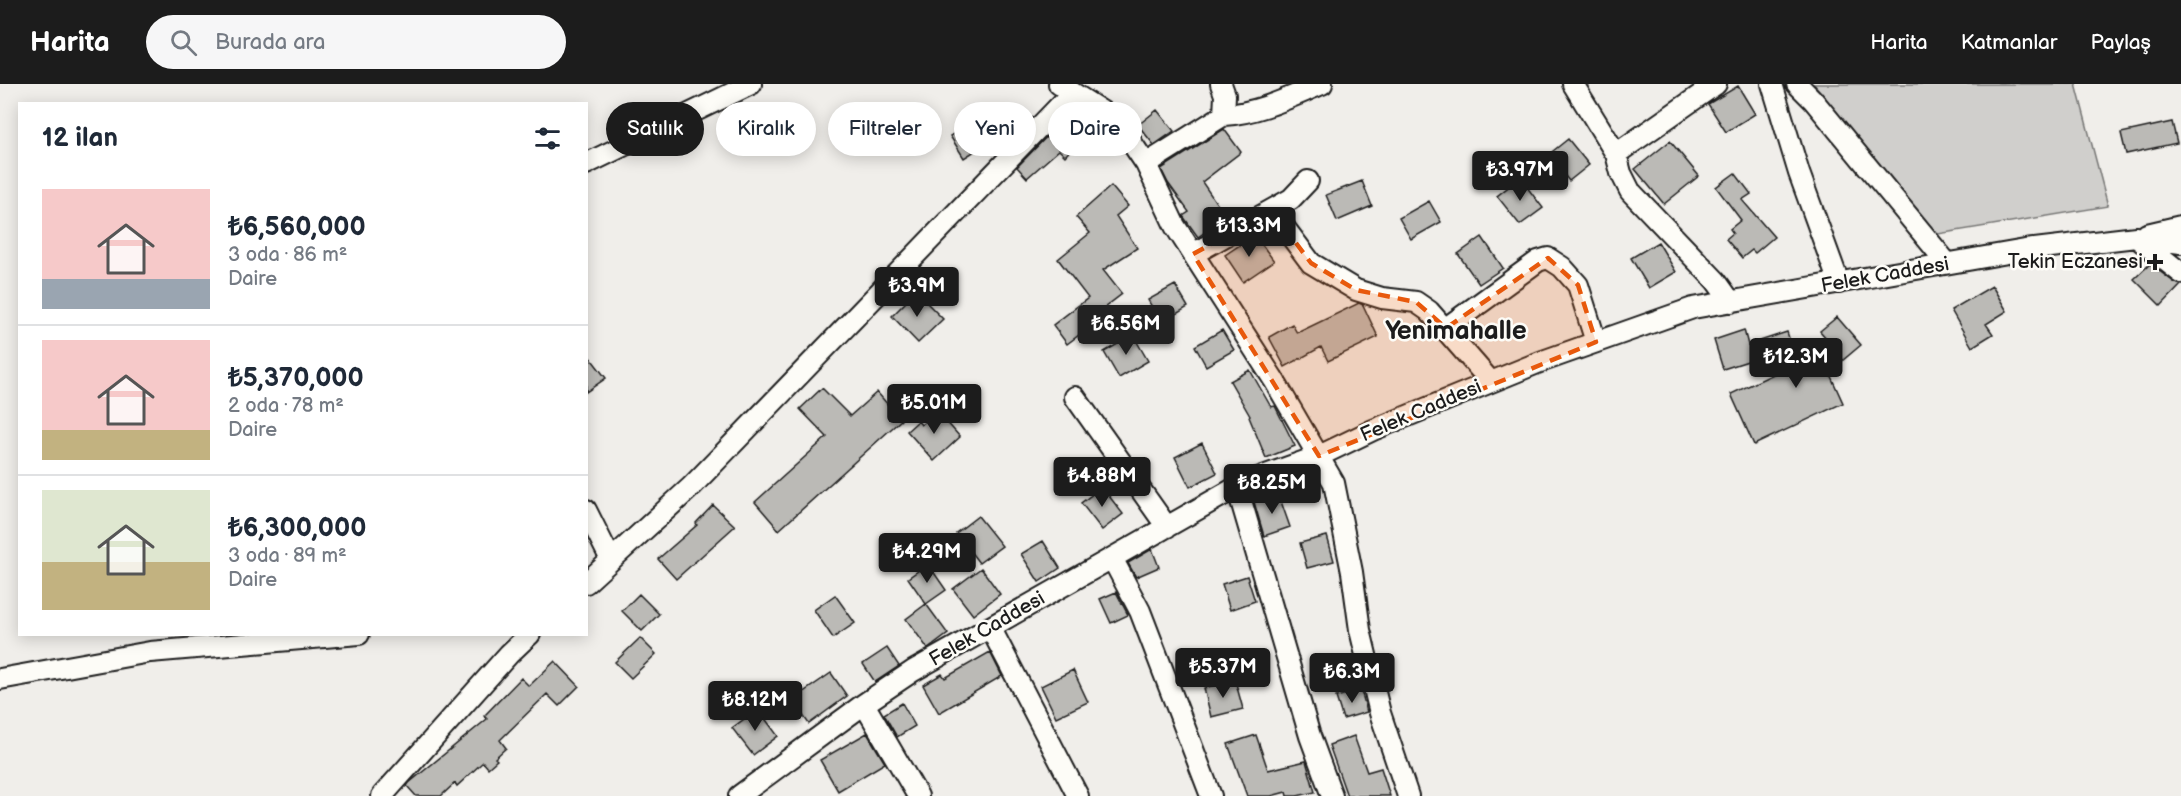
<!DOCTYPE html>
<html lang="tr">
<head>
<meta charset="utf-8">
<style>
  :root { --surface:#fff; --page:#f6f6f7; --text:#1f2937; --muted:#747a83; --line:#e0e1e3; --accent:#1c1c1c }
  body { margin:0; font-family:"Balsamiq Sans",sans-serif; background:var(--page); color:var(--text); height:100vh; display:flex; flex-direction:column; font-size:22px; white-space:nowrap }
  * { box-sizing:border-box; margin:0 }
  p { font-size:20px; color:var(--muted) }
  .icon { flex:none; width:33px; height:33px; fill:none; stroke:currentColor; stroke-width:2; stroke-linecap:round; stroke-linejoin:round }
  .map { position:relative; flex:1; overflow:hidden }
  .panel { position:absolute; left:18px; top:18px; width:570px; height:534px; display:flex; flex-direction:column; background:var(--surface); border-radius:0px; box-shadow:0 3px 15px #0003 }
  .panel>* { flex:none }
  .hud { position:absolute; left:606px; top:18px; width:570px; height:54px; display:flex; gap:12px }
  .price { position:absolute; translate:-50% -51px; padding:0 14px; border-radius:6px; background:var(--accent); color:#fff; font-size:20px; line-height:39px; filter:drop-shadow(0 2px 3px #0008) }
  .price::after { content:''; position:absolute; left:50%; top:36px; width:18px; height:14px; margin-left:-9px; background:inherit; clip-path:polygon(0 0,100% 0,50% 100%) }
  .price.active { background:#222; color:#fff }
  ul { padding:0; list-style:none }
  li { display:flex; align-items:center; gap:18px; height:150px; padding:0 24px }
  li+li { border-top:2px solid var(--line) }
  li span { display:grid; place-items:center; flex:none; width:168px; height:120px; border-radius:0px; color:#555 }
  li>.icon { margin-inline-start:auto }
  span .icon { width:72px; height:72px; fill:#fffc; stroke-width:1 }
  li b { font-size:26px }
  h2 { display:flex; justify-content:space-between; align-items:center; height:72px; padding:0 24px; font-size:26px }
  .chip { padding:0 21px; border-radius:27px; background:var(--surface); box-shadow:0 3px 15px #0003; font-size:21px; line-height:54px }
  .chip.active { background:var(--accent); color:#fff }
  header { display:flex; align-items:center; gap:36px; box-sizing:border-box; height:84px; padding:0 30px; background:var(--accent); color:#fff }
  header strong { font-size:28px }
  nav { display:flex; gap:33px; margin-inline-start:auto; font-size:21px }
  .search { width:420px; height:54px; background:var(--page); display:flex; align-items:center; gap:15px; box-sizing:border-box; padding:0 21px; border-radius:33px; color:var(--muted); font-size:22px }
  .map>svg:first-child { display:block }
</style>
</head>
<body>
<header>
<strong>Harita</strong>
<div class="search"><svg class="icon" aria-label="search" viewBox="0 0 24 24"><circle cx="10" cy="10" r="6"/><path d="M15 15l6 6"/></svg>Burada ara</div>
<nav><a>Harita</a><a>Katmanlar</a><a>Paylaş</a></nav>
</header>
<div class="map">
<svg width="2181" height="712" viewBox="0 0 2181 712">
  <rect width="100%" height="100%" fill="#f0eeea"/>
  <filter id="ink" filterUnits="userSpaceOnUse"><feTurbulence type="fractalNoise" baseFrequency=".0167" numOctaves="2"/><feDisplacementMap in="SourceGraphic" scale="12" xChannelSelector="R" yChannelSelector="G"/><feConvolveMatrix kernelMatrix="1 2 1 2 8 2 1 2 1" color-interpolation-filters="sRGB"/></filter>
  <g filter="url(#ink)">
    <path fill="#d0cfcc" stroke="#767674" stroke-width="1.5" d="M1814 0H2076L2108 122 1932 151Z"/>
    <path fill="#bbbab6" stroke="#1c1c1c" stroke-width="1.5" d="M1738 2 1755 30 1726 48 1708 20Z
      M1157 26 1174 47 1154 61 1138 41Z
      M1064 35 1084 52 1065 72 1059 66 1027 94 1017 83Z
      M973 38 986 60 964 74 950 52Z
      M2172 38 2177 59 2126 70 2121 49Z
      M1224 45 1241 68 1202 98 1226 133 1198 153 1183 132 1189 128 1168 99 1161 85Z
      M1568 55 1589 81 1569 97 1548 71Z
      M1670 57 1699 92 1664 120 1635 85Z
      M1735 89 1751 110 1742 116 1774 153 1755 169 1752 166 1742 174 1726 155 1733 149 1730 145 1741 136 1716 103Z
      M1520 94 1543 124 1520 141 1497 112Z
      M1362 97 1372 122 1337 137 1326 111Z
      M1111 102 1128 122 1116 132 1137 164 1103 186 1122 210 1087 237 1091 242 1067 260 1053 241 1088 214 1058 175 1090 149 1076 133Z
      M1429 117 1441 138 1411 155 1399 134Z
      M1255 151 1274 177 1243 198 1225 171Z
      M1482 153 1503 184 1479 200 1458 170Z
      M1658 158 1676 188 1649 204 1631 174Z
      M2150 180 2174 198 2181 201 2161 222 2134 195Z
      M1175 201 1188 223 1161 239 1148 216Z
      M1992 202 2007 227 1986 240 1993 250 1972 263 1951 226Z
      M916 208 943 235 918 259 892 232Z
      M1359 219 1363 221 1378 253 1328 277 1321 263 1285 283 1269 253 1292 240 1297 249Z
      M1837 233 1861 261 1829 288 1843 319 1754 361 1731 310 1833 262 1820 247Z
      M1222 246 1234 266 1206 282 1195 262Z
      M1744 246 1748 261 1787 248 1792 263 1723 285 1714 256Z
      M1133 251 1148 277 1119 294 1104 268Z
      M586 268 606 294 586 308Z
      M1250 286 1271 323 1275 322 1295 362 1266 374 1249 333 1250 332 1230 297Z
      M822 304 850 332 877 308 901 336 779 446 755 418 827 353 800 325Z
      M937 327 960 353 934 377 907 347 918 337 921 341Z
      M1202 359 1217 389 1190 403 1175 373Z
      M1102 403 1123 430 1102 446 1081 419Z
      M1278 409 1290 443 1264 452 1254 418Z
      M713 421 735 442 676 495 658 475 697 441 696 439Z
      M978 432 1002 462 979 479 956 449Z
      M1327 452 1334 477 1307 484 1300 459Z
      M1043 457 1060 484 1039 498 1021 470Z
      M1152 465 1159 483 1136 493 1128 479Z
      M928 480 946 506 926 520 908 494Z
      M981 484 1000 510 973 531 953 505Z
      M1247 492 1255 517 1230 526 1222 500Z
      M1116 508 1128 531 1111 539 1100 515Z
      M639 510 659 530 642 547 622 527Z
      M835 511 855 539 833 554 814 526Z
      M926 520 948 550 928 565 906 535Z
      M640 554 656 570 631 594 615 578Z
      M887 564 899 582 875 598 863 580Z
      M990 568 1002 592 939 629 923 601 942 590 945 594Z
      M555 577 579 602 559 622 547 610 500 656 506 664 495 674 497 676 488 684 483 678 457 702 455 699 441 712H416L407 702 409 699 487 635 484 632 521 594 529 602Z
      M1073 586 1088 618 1056 633 1041 602Z
      M831 589 847 612 809 640 792 616Z
      M1235 596 1243 625 1211 633 1204 604Z
      M1361 606 1367 628 1343 635 1336 613Z
      M902 619 915 642 897 653 884 630Z
      M758 625 778 652 753 671 732 644Z
      M867 649 885 679 838 707 820 676Z
      M1256 651 1268 686 1306 677 1315 708 1297 712H1287L1286 708 1271 712H1247L1228 660Z
      M1354 652 1367 688 1381 684 1390 712H1347L1329 661Z"/>
    <g fill="none" stroke-linecap="round" stroke-linejoin="round">
      <defs>
        <path id="minor" d="M1059 0 1117 37 1146 80
          M1221 0 1225 11 1224 31 1146 80 1175 142 1274 296 1334 399 1352 488 1360 546 1380 629 1408 712
          M1573 0 1616 70 1621 89 1630 107 1716 197 1731 218
          M1772 0 1799 89 1839 199
          M1797 0 1813 16 1947 179
          M1224 31C1259 29 1290 13 1322 0
          M1616 70 1716 0
          M586 80 751 0
          M1272 127 1311 179 1356 206 1382 214 1416 218 1429 227 1491 298
          M2147 150 2181 142
          M2136 153 2181 189
          M1193 170 1291 115 1308 97
          M1446 244 1538 177 1548 174 1562 183 1578 201 1596 258
          M1075 313 1167 443
          M1237 403 1310 652 1332 712
          M586 426 611 476
          M1112 474 1140 527 1211 712
          M586 499 691 403 1072 9
          M990 543 1078 712
          M0 595 150 568 359 550
          M864 620 918 712
          M382 712 509 570 530 550
          M739 712 864 620 913 587 1237 403 1255 395 1319 372 1373 346 1540 278 1693 224 2025 166 2136 153 2181 159"/>
      </defs>
      <use href="#minor" stroke="#1c1c1c" stroke-width="24"/>
      <use href="#minor" stroke="#fdfcf7" stroke-width="20"/>
    </g>
  </g>
  <path fill="#e8590c" fill-opacity="0.2" stroke="#e8590c" stroke-width="4.5" stroke-dasharray="12 8" stroke-linejoin="round" d="M1272 127 1311 179 1356 206 1416 218 1446 244 1548 174 1578 201 1596 258 1319 372 1193 170Z"/>
  <path fill="#1c1c1c" stroke="#fdfcf7" stroke-width="2" d="M2152 169h6v6h6v6h-6v6h-6v-6h-6v-6h6z"/>
  <g text-anchor="middle" dominant-baseline="central" stroke-width="5" stroke-linejoin="round" paint-order="stroke">
    <g font-size="20" fill="#1c1c1c" stroke="#fdfcf7" text-anchor="end">
      <text x="2143" y="178">Tekin Eczanesi</text>
    </g>
    <g font-size="20" fill="#1c1c1c" stroke="#fdfcf7">
      <text transform="translate(1885 191) rotate(-10)">Felek Caddesi</text>
      <text transform="translate(1421 327) rotate(-23)">Felek Caddesi</text>
      <text transform="translate(987 545) rotate(-30)">Felek Caddesi</text>
    </g>
    <g font-size="26" font-weight="bold" fill="#1c1c1c" stroke="#fdfcf7">
      <text x="1456" y="247">Yenimahalle</text>
    </g>
  </g>
</svg>
<b class="price" style="left:1520px;top:118px">₺3.97M</b>
<b class="price" style="left:1249px;top:174px">₺13.3M</b>
<b class="price" style="left:917px;top:234px">₺3.9M</b>
<b class="price active" style="left:1126px;top:272px">₺6.56M</b>
<b class="price" style="left:1796px;top:305px">₺12.3M</b>
<b class="price" style="left:934px;top:351px">₺5.01M</b>
<b class="price" style="left:1102px;top:424px">₺4.88M</b>
<b class="price" style="left:1272px;top:431px">₺8.25M</b>
<b class="price" style="left:927px;top:500px">₺4.29M</b>
<b class="price" style="left:1223px;top:615px">₺5.37M</b>
<b class="price" style="left:1352px;top:620px">₺6.3M</b>
<b class="price" style="left:755px;top:648px">₺8.12M</b>
<div class="hud">
<a class="chip active">Satılık</a>
<a class="chip">Kiralık</a>
<a class="chip">Filtreler</a>
<a class="chip">Yeni</a>
<a class="chip">Daire</a>
</div>
<section class="panel">
<h2>12 ilan<svg class="icon" aria-label="filters" viewBox="0 0 24 24"><path d="M4 7h16M4 17h16"/><circle cx="9" cy="7" r="2"/><circle cx="15" cy="17" r="2"/></svg></h2>
<ul>
<li><span style="background:linear-gradient(#f6c9c9 75%,#9aa5b1 0)"><svg class="icon" aria-label="home" viewBox="0 0 24 24"><path d="M3 11l9-7 9 7M6 9v11h12V9"/></svg></span><div><b>₺6,560,000</b><p>3 oda · 86 m²</p><p>Daire</p></div></li>
<li><span style="background:linear-gradient(#f6c9c9 75%,#c2b280 0)"><svg class="icon" aria-label="home" viewBox="0 0 24 24"><path d="M3 11l9-7 9 7M6 9v11h12V9"/></svg></span><div><b>₺5,370,000</b><p>2 oda · 78 m²</p><p>Daire</p></div></li>
<li><span style="background:linear-gradient(#dfe7d0 60%,#c2b280 0)"><svg class="icon" aria-label="home" viewBox="0 0 24 24"><path d="M3 11l9-7 9 7M6 9v11h12V9"/></svg></span><div><b>₺6,300,000</b><p>3 oda · 89 m²</p><p>Daire</p></div></li>
</ul>
</section>
</div>
</body>
</html>
